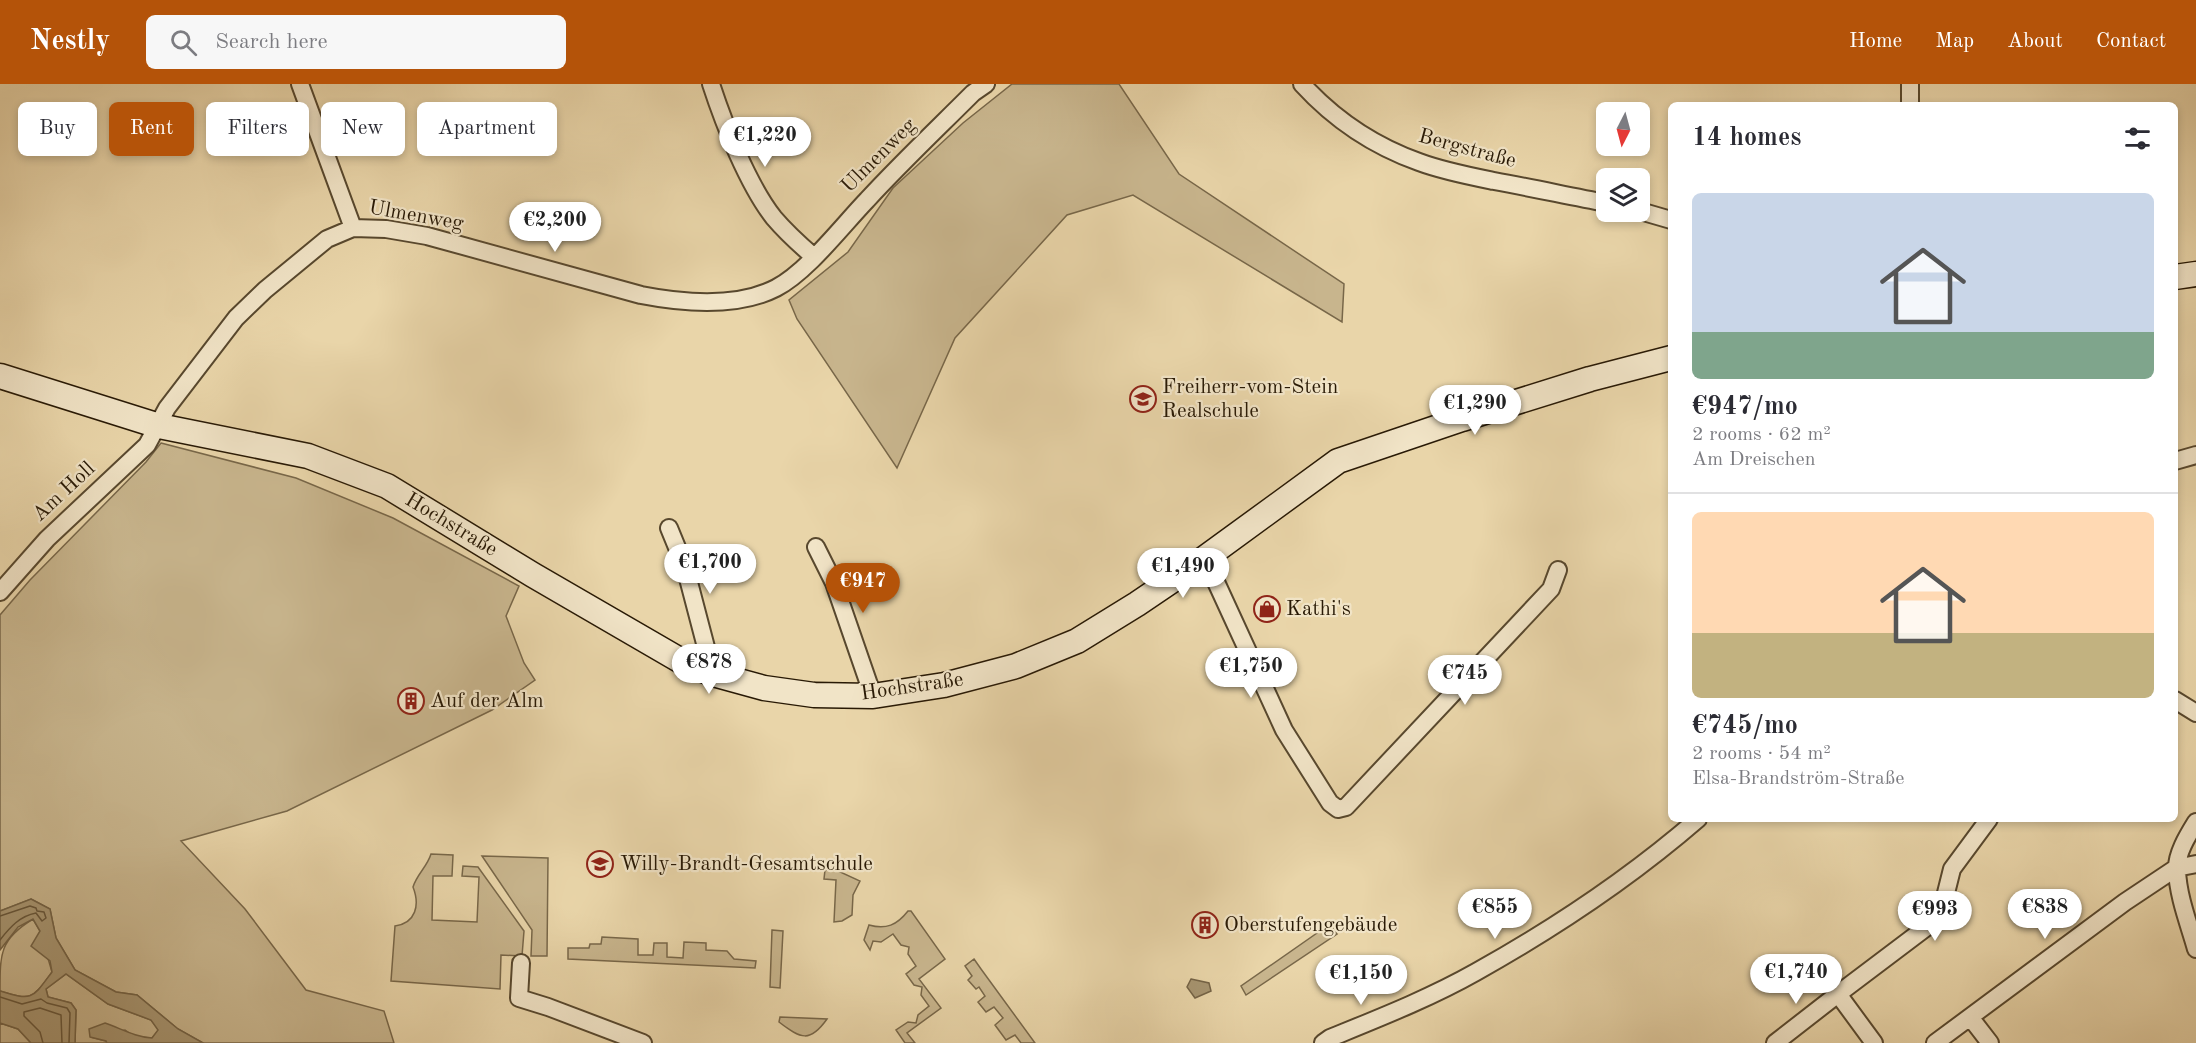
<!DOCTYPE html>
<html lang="en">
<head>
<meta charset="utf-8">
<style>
  :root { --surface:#fff; --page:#f7f7f7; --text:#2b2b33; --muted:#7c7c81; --line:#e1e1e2; --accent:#b45309 }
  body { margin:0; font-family:"Old Standard TT",serif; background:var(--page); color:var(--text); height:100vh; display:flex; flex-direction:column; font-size:22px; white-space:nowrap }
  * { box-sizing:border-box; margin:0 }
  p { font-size:20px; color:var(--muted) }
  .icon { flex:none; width:33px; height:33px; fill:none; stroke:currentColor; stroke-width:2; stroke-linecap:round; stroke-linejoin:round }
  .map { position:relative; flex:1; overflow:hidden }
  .details { position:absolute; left:1668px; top:18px; width:510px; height:720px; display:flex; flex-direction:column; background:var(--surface); border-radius:9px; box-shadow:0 3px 9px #0003 }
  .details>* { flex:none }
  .top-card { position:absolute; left:18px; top:18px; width:570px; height:54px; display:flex; gap:12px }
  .needle { width:39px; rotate:186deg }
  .fabs { position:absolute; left:1596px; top:18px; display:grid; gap:12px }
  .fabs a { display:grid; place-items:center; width:54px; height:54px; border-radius:9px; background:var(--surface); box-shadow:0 3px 9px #0003; font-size:30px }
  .price { position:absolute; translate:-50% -51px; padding:0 14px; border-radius:21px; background:#fff; color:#222; font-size:20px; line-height:39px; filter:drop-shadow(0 2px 3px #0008) }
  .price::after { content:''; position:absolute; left:50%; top:36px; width:18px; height:14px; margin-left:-9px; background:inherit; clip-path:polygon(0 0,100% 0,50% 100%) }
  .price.active { background:var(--accent); color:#fff }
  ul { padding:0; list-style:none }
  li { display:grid; align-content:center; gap:12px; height:318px; padding:0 24px }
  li+li { border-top:2px solid var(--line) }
  li span { display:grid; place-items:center; height:186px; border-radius:9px; color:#555 }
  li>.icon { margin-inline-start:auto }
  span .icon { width:108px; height:108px; fill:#fffc; stroke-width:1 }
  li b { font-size:26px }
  h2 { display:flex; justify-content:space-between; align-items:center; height:72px; padding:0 24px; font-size:26px }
  .chip { padding:0 21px; border-radius:9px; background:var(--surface); box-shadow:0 3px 9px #0003; font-size:21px; line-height:54px }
  .chip.active { background:var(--accent); color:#fff }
  header { display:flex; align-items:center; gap:36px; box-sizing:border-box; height:84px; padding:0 30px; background:var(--accent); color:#fff }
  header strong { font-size:28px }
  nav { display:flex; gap:33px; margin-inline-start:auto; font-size:21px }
  .search { width:420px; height:54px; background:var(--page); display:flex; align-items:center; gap:15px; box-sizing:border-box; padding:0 21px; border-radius:9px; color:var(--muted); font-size:22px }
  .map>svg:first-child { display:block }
</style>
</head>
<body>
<header>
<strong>Nestly</strong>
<div class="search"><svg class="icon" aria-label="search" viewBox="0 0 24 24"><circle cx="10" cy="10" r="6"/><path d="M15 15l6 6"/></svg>Search here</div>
<nav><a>Home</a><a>Map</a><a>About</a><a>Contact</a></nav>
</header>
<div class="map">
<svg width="2196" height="959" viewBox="0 0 2196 959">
  <rect width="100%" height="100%" fill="#e9d5a9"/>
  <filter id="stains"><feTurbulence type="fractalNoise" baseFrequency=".00333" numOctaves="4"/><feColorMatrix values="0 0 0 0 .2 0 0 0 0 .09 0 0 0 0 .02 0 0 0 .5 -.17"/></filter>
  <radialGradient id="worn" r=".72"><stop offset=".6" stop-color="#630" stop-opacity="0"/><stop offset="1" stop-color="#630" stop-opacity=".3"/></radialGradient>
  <path fill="#c8b58d" stroke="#786749" stroke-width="1.5" d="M1012 0H1119L1179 90 1344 200 1342 238 1133 111 1067 131 955 254 897 384 797 235 789 216 848 168 893 104 963 39Z
    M161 359 296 394 393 434 519 502 506 532 524 579 535 596 492 626 287 727 181 757 245 825 306 906 384 927 394 959H203L178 945 137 911 116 908 75 886 56 854 50 825 31 815 0 827V531L30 496 146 378Z
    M431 770 453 771 452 792H433L432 836 477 838 479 793 462 792 463 782 478 783 524 847 522 872 501 871 500 905 391 897 395 842C416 839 420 821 413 803 417 790 427 783 431 770Z
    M482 772 548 774 547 872H531L532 846Z
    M825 786H836L860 797 853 811 852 831 842 837 834 838 836 796 824 795Z
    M908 827H911L945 875 919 895 941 924 907 949 915 959H905L896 946 908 938 916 939 918 931 929 922 921 911 922 903 914 901 906 890 916 882 908 870 909 863 901 861 893 850 881 858 873 857 870 866 864 856 869 841C886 846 897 841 908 827Z
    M33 835 40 847 52 888C32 915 33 917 0 907 0 869 0 855 33 835Z
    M1330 840 1337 850 1246 911 1241 902Z
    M772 846 783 847 780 904 770 903Z
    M602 853 638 855V871H653L654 859H667V873L683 874 684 858 706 859V866L727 867 734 875 756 877 755 884 568 875V864H589L590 860H601Z
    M974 875 981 885 1035 959H1021L1015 951 1006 956 995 941 1003 934 994 923 986 928 978 918 985 912 979 903 976 905 968 896 972 892 965 882Z
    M66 890 108 920 151 936 159 946 152 954 135 953 125 946 90 953 106 957 107 959H75L76 926 71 919 48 913 46 905Z
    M780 933 827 935C810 959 801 955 779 938Z
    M0 939 18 945 31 959H0Z"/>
  <path fill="#a79571" stroke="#746346" stroke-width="1.5" d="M31 815 50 825 56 854 75 886 116 908 137 911 178 945 203 959H107L106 957 90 953 89 945 105 939C122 945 135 953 152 954L158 946 151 936 108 920 66 890 46 905 48 913 71 919 76 926 75 959H31L18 945 0 939V907C33 917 32 915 52 888L50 877 31 862 40 847 33 835 18 843 0 866V827Z
    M1191 895 1209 899 1211 907 1195 914 1187 903Z"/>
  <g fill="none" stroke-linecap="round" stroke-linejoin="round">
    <path stroke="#68573b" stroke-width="1.5" d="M0 832 30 822 36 824 37 827 44 828 46 834 42 837 36 829C20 832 10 843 0 856
      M0 913 22 920 41 915 47 919 67 924 70 929 69 959
      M43 959 40 948 24 932V928L40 924 61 931 62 959"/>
    <defs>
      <path id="street" d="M300 0 353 144
        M711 0C724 40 748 101 774 134 786 148 799 160 813 172
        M1302 0C1334 35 1374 62 1419 78 1443 87 1469 92 1494 97 1532 104 1569 112 1606 119
        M1910 0V21
        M1640 127 1671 136
        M2175 377 2196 371
        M669 444 685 483 713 590
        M816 463 834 499 873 612
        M1205 474 1284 646 1330 719 1338 725 1346 723 1551 505 1558 486
        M0 508 47 455 147 361 167 324 236 234 265 206 327 155 353 144 386 145 427 152 641 211C682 219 737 224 776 204 807 188 842 142 867 116 901 79 937 45 973 9L986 0
        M2175 616 2196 629
        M2196 738C2188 751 2176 770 2177 786 2178 813 2189 840 2196 865
        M521 879 519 914 548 923 643 959
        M1970 933 1990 959
        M1323 959 1330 954C1379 934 1430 914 1476 888 1553 845 1631 793 1698 735
        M1775 959 1838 910
        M1874 959 1838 910 1940 833 1952 785 1989 735
        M1935 959 2125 818 2176 784 2196 780"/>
      <path id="secondary" d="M2175 193 2196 190
        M0 292 159 342 308 372 387 402 533 491 683 578 713 590 764 604 814 611 873 612 944 601 1016 582 1077 557 1137 520 1205 474 1338 377 1462 335 1590 295 1671 274"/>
    </defs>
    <use href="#street" stroke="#58482e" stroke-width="20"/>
    <use href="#secondary" stroke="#281905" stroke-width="27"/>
    <use href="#street" stroke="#f1e4c7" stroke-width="16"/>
    <use href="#secondary" stroke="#f1e4c7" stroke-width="24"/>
  </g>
  <defs>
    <symbol id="school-ring" viewBox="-11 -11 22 22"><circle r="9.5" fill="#f1e4c7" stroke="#8f2418" stroke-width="1.5"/><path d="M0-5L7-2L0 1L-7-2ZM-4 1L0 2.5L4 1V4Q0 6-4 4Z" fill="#8f2418"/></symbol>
    <symbol id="shop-ring" viewBox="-11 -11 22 22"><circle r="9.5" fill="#f1e4c7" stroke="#8f2418" stroke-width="1.5"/><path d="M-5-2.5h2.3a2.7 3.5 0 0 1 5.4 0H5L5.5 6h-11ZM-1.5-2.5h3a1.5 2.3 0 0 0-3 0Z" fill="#8f2418"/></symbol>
    <symbol id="building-ring" viewBox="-11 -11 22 22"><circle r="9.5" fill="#f1e4c7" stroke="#8f2418" stroke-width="1.5"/><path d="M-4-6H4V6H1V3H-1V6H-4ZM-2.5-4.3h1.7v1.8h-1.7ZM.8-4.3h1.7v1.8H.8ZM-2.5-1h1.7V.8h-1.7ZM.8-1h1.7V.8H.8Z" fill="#8f2418"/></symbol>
  </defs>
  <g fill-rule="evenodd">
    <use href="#school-ring" x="1128" y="300" width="30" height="30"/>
    <use href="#shop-ring" x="1252" y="510" width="30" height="30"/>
    <use href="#building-ring" x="396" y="602" width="30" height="30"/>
    <use href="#school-ring" x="585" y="765" width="30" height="30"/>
    <use href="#building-ring" x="1190" y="826" width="30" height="30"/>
  </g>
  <g text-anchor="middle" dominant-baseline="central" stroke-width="4.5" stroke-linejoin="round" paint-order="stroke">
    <g font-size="21" fill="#281905" stroke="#f1e4c7">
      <text transform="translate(1467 65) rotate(15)">Bergstraße</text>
      <text transform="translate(879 72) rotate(-45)">Ulmenweg</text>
      <text transform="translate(416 132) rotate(10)">Ulmenweg</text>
      <text transform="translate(64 408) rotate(-43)">Am Holl</text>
      <text transform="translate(451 441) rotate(31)">Hochstraße</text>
      <text transform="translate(912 603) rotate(-8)">Hochstraße</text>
    </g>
    <g font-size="21" fill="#281905" stroke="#f1e4c7" text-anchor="start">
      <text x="1162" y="303">Freiherr-vom-Stein<tspan x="1162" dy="24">Realschule</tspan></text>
      <text x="1286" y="525">Kathi's</text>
      <text x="430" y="617">Auf der Alm</text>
      <text x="620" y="780">Willy-Brandt-Gesamtschule</text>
      <text x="1224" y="841">Oberstufengebäude</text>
    </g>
  </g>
  <rect width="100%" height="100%" filter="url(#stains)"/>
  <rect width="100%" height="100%" fill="url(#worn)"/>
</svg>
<div class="fabs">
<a><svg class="needle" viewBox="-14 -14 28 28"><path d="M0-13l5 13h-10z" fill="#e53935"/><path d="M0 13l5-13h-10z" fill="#7c7c81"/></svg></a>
<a><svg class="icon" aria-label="layers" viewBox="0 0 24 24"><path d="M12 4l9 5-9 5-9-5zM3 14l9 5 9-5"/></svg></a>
</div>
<b class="price" style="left:765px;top:84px">€1,220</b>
<b class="price" style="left:555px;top:169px">€2,200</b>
<b class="price" style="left:1475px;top:352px">€1,290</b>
<b class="price" style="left:710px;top:511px">€1,700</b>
<b class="price" style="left:1183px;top:515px">€1,490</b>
<b class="price active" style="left:863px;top:530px">€947</b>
<b class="price" style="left:709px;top:611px">€878</b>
<b class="price" style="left:1251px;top:615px">€1,750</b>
<b class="price" style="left:1465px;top:622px">€745</b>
<b class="price" style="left:1495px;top:856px">€855</b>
<b class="price" style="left:2045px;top:856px">€838</b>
<b class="price" style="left:1935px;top:858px">€993</b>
<b class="price" style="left:1796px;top:921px">€1,740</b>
<b class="price" style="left:1361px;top:922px">€1,150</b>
<div class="top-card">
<a class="chip">Buy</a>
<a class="chip active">Rent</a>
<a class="chip">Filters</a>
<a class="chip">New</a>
<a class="chip">Apartment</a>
</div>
<section class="details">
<h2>14 homes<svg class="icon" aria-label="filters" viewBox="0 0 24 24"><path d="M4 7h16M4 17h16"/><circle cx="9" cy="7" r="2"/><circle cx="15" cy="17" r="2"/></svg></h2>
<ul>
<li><span style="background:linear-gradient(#c9d6e8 75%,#7fa58c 0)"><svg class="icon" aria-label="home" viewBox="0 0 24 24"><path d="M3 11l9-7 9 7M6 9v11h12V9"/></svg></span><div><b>€947/mo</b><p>2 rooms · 62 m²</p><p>Am Dreischen</p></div></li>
<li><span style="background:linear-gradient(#ffd9b3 65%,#c2b280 0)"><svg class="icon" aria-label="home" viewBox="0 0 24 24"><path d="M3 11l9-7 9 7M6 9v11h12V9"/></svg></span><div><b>€745/mo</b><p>2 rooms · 54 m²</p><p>Elsa-Brandström-Straße</p></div></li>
</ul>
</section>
</div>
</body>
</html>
